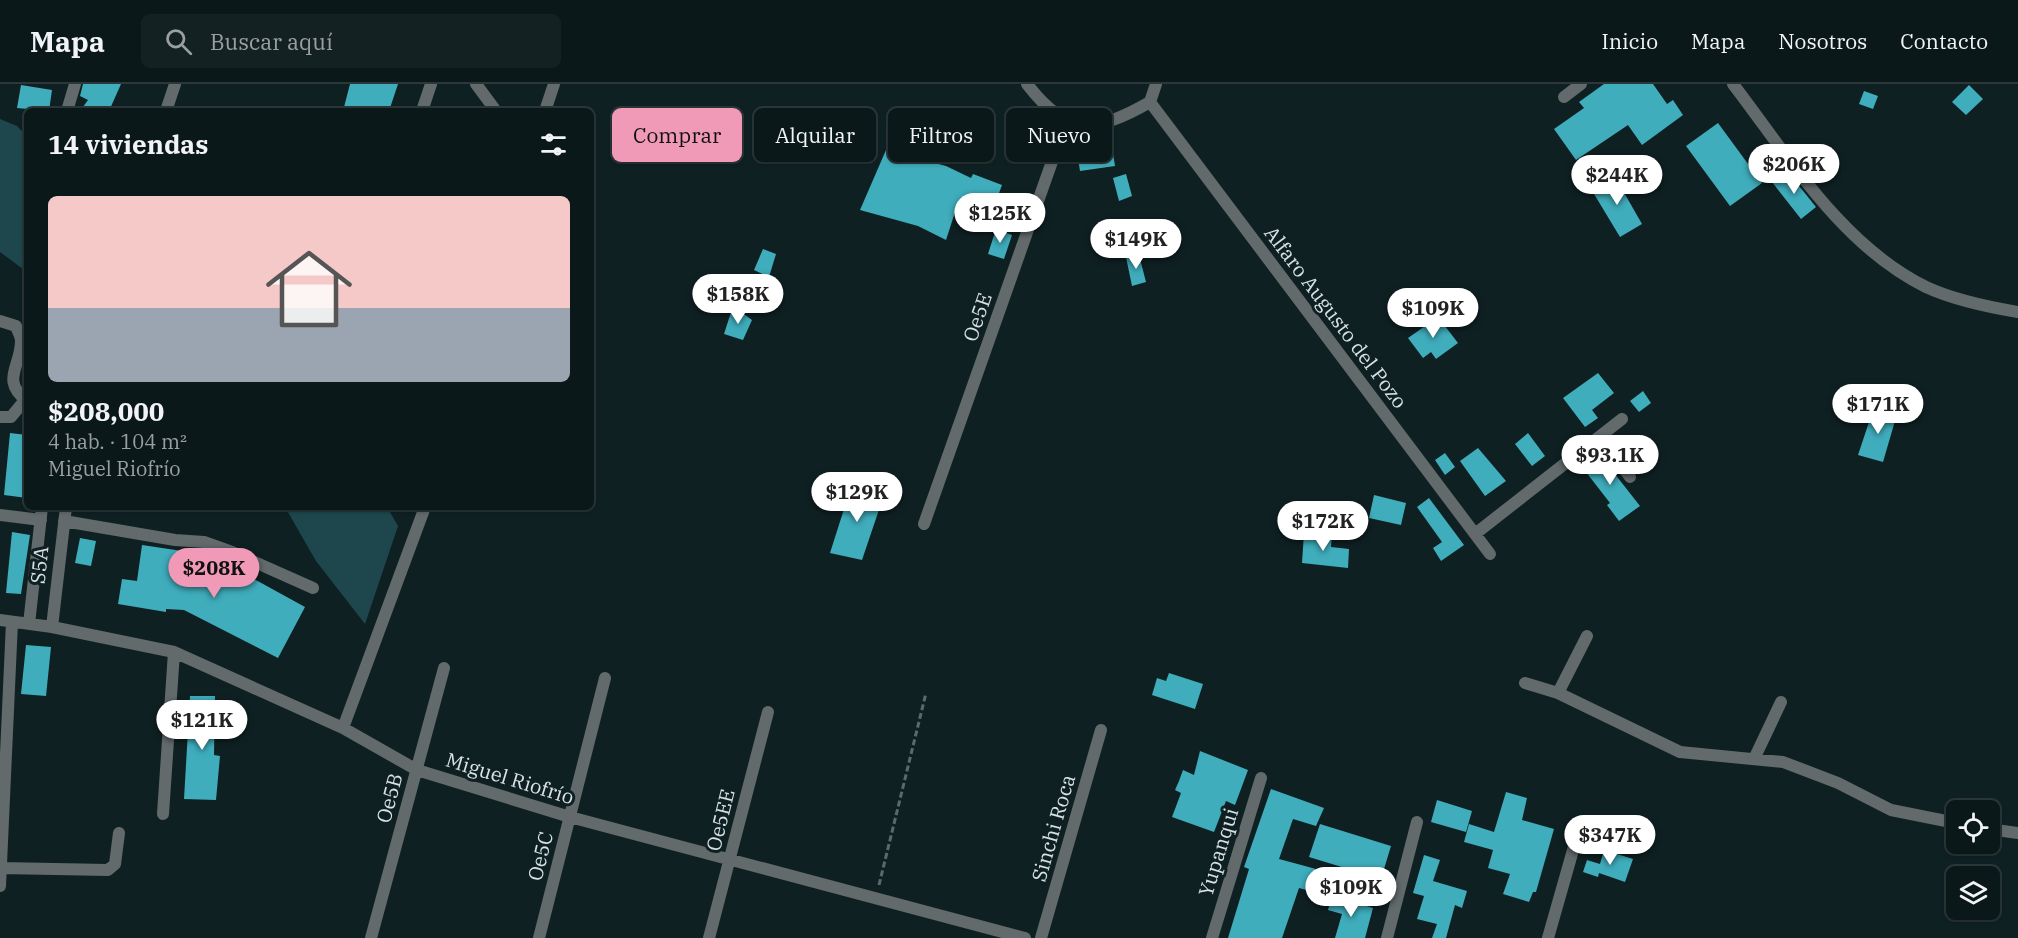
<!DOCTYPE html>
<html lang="es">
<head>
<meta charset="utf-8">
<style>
  :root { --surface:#0b181a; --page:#142123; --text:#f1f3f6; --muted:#9aa0a2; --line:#2b3739; --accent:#f09ab7 }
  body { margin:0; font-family:"IBM Plex Serif",serif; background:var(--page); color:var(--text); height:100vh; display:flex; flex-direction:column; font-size:22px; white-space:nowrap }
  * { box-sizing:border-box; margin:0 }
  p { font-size:20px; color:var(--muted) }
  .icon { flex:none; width:33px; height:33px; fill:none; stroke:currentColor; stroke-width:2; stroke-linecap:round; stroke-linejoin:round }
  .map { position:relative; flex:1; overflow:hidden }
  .panel { position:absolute; left:24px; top:24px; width:570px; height:402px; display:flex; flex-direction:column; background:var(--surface); border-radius:9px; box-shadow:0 2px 4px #0004,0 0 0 2px var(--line) }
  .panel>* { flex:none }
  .top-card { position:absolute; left:612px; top:24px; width:570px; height:54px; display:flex; gap:12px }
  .buttons { position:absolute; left:1946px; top:716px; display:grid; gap:12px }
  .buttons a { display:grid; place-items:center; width:54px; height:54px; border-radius:9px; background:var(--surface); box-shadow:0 2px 4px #0004,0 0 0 2px var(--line); font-size:30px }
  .price { position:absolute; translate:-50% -51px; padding:0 14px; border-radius:21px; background:#fff; color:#222; font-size:20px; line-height:39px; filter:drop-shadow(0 2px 3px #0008) }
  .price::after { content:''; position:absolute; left:50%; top:36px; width:18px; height:14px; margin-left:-9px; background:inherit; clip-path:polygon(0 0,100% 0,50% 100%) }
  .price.on { background:var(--accent); color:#111 }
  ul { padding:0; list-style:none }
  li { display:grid; align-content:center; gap:12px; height:318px; padding:0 24px }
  li span { display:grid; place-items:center; height:186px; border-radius:9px; color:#555 }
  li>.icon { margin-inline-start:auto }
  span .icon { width:108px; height:108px; fill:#fffc; stroke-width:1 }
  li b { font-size:26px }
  h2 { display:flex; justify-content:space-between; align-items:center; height:72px; padding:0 24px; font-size:26px }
  .tag { padding:0 21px; border-radius:9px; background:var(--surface); box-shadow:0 2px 4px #0004,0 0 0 2px var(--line); font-size:21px; line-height:54px }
  .tag.on { background:var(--accent); color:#111 }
  header { display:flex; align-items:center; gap:36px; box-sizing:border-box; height:84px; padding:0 30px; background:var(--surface); border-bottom:2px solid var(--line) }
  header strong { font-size:28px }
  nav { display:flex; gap:33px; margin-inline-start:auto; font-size:21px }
  .search { width:420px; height:54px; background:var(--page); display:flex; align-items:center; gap:15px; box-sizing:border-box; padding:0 21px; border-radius:9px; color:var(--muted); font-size:22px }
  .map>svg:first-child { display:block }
</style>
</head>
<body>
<header>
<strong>Mapa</strong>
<div class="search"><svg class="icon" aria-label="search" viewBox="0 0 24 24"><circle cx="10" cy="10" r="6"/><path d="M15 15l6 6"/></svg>Buscar aquí</div>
<nav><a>Inicio</a><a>Mapa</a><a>Nosotros</a><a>Contacto</a></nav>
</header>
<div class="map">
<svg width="2018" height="854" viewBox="0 0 2018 854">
  <rect width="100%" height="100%" fill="#0f2023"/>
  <path fill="#1d474d" d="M0 35 17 42 27 52V188L0 168Z
    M285 423H387L398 442 365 540 316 477Z"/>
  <path fill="#3fadbc" d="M83 0H121L109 27H80L88 16 80 12Z
    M350 0H398L389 27H343Z
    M1604 0H1653L1667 20 1673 16 1683 31 1642 61 1628 41 1576 76 1554 45 1584 24 1579 18Z
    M21 1 52 6 49 27 17 24Z
    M1969 1 1983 15 1966 31 1952 18Z
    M1864 7 1878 12 1873 25 1859 20Z
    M1718 39 1762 99 1730 122 1686 62Z
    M1110 51 1115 82 1080 87 1076 62 1091 60 1090 53Z
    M886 66 946 82 971 94 973 90 1002 101 991 131 958 119 946 156 918 142 860 126Z
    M1787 87 1816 123 1801 135 1772 98Z
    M1126 90 1132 112 1119 117 1113 94Z
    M1614 91 1642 140 1620 153 1591 105Z
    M996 145 1012 151 1004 175 988 170Z
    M763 165 776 170 769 193 754 186Z
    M1139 171 1146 198 1132 202 1126 173Z
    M733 222 752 236 743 256 724 250Z
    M1438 233 1458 259 1436 275 1431 268 1423 274 1408 254Z
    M1598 289 1614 309 1592 326 1598 334 1585 343 1563 314Z
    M1643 307 1651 319 1639 328 1630 317Z
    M1874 323 1897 330 1883 378 1858 371Z
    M10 349 27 351V414L4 411Z
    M1528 349 1545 372 1532 382 1515 360Z
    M1478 364 1506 397 1485 412 1460 377Z
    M1596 366 1640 422 1619 437 1607 421 1610 419 1579 379Z
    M1445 369 1455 383 1445 391 1435 376Z
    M851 403 885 408 862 476 830 469Z
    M1374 411 1406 419 1401 441 1369 434Z
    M1429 414 1464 461 1441 477 1433 464 1442 458 1417 423Z
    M12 448 30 451 21 510 6 509Z
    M1304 449 1332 451 1331 463 1349 465 1348 484 1302 479Z
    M80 454 96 457 91 482 75 479Z
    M142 461 189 468 185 501 207 503 221 477 305 523 278 574 184 526 166 525V528L118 520 122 495 137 497Z
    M26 561 51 563 46 612 21 610Z
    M1169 589 1203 600 1195 625 1152 611 1157 594 1166 597Z
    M190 612H215L214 671 220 672 216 716 184 715Z
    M1200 667 1248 686 1235 721 1226 717 1214 748 1172 733 1181 709 1175 706 1179 697 1183 686 1194 691Z
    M1271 705 1324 724 1316 742 1293 735 1279 775 1316 785 1310 807 1299 804 1282 854H1228L1249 785 1244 783Z
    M1506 708 1527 714 1522 736 1554 745 1536 808H1533L1529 818 1503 810 1510 790 1488 784 1493 766 1464 758 1469 740 1494 748Z
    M1437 716 1472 727 1466 748 1431 738Z
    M1320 740 1391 762 1381 795 1309 773Z
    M1604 766 1633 775 1625 798 1599 789 1598 793 1583 788 1587 776 1600 780Z
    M1424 771 1440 776 1433 797 1467 807 1462 824 1455 821 1446 854H1432L1437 840 1417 835 1424 812 1413 809Z
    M1332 811 1373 824 1365 854H1335L1342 830 1328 826Z"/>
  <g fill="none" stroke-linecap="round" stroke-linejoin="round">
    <path stroke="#5b696c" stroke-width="3" stroke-dasharray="6 3" stroke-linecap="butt" d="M879 801 926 609"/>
    <path stroke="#626a6b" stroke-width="12" d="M476 0 496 27
      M1027 0C1067 52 1096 49 1150 18L1156 0
      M1733 0C1789 73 1841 161 1926 203 1954 216 1988 223 2018 228
      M1564 13 1581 0
      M1150 18 1490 470
      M67 27 75 0
      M166 27 175 0
      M422 27 431 0
      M545 27 554 0
      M0 237 16 242C17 246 21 252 21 257 21 283 0 296 27 317
      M0 333H11L25 316
      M1600 352 1630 393
      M0 431 41 436
      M64 437 175 456 204 458 232 468 313 504
      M924 440 1066 38
      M1475 450 1622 335
      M0 536 52 543 174 568 343 644 417 686 570 733 1025 854
      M29 540 42 423
      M52 543 66 423
      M1525 599 1558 609 1680 668 1783 678 1838 699 1891 726 1956 739
      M1558 609 1587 552
      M343 644 425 423
      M1754 675 1781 618
      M163 730 174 568
      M1989 745 2018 749
      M1 784 108 786 115 780 119 749
      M0 802 12 538
      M371 854 444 584
      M539 854 605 594
      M709 854 768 628
      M1041 854 1101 646
      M1212 854 1261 694
      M1387 854 1417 738
      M1548 854 1579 745"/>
  </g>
  <g text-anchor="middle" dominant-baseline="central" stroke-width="6" stroke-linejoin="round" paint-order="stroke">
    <g font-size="20" fill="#d8e2e4" stroke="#0f2023">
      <text transform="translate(977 233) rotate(-71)">Oe5E</text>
      <text transform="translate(1336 233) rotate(53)">Alfaro Augusto del Pozo</text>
      <text transform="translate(39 481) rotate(-84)">S5A</text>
      <text transform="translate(510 694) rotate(17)">Miguel Riofrío</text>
      <text transform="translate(389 714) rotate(-75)">Oe5B</text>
      <text transform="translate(720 736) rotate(-76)">Oe5EE</text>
      <text transform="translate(1053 744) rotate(-74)">Sinchi Roca</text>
      <text transform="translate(1218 768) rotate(-73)">Yupanqui</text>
      <text transform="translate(540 772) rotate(-76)">Oe5C</text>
    </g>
  </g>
</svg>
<div class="buttons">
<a><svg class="icon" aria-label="locate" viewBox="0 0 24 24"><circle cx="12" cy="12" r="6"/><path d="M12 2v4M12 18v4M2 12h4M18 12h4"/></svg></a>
<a><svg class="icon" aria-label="layers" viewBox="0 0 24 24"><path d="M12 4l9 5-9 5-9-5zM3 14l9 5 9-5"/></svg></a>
</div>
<b class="price" style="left:1794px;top:111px">$206K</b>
<b class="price" style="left:1617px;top:122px">$244K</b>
<b class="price" style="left:1000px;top:160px">$125K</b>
<b class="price" style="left:1136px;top:186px">$149K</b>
<b class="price" style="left:738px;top:241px">$158K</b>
<b class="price" style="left:1433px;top:255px">$109K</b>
<b class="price" style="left:1878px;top:351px">$171K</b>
<b class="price" style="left:1610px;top:402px">$93.1K</b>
<b class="price" style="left:857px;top:439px">$129K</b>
<b class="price" style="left:1323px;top:468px">$172K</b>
<b class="price on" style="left:214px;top:515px">$208K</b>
<b class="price" style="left:202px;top:667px">$121K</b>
<b class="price" style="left:1610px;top:782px">$347K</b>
<b class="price" style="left:1351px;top:834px">$109K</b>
<div class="top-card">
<a class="tag on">Comprar</a>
<a class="tag">Alquilar</a>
<a class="tag">Filtros</a>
<a class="tag">Nuevo</a>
</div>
<section class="panel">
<h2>14 viviendas<svg class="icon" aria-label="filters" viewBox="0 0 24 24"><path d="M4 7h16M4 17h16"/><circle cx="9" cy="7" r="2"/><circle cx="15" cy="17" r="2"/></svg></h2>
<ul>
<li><span style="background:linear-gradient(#f6c9c9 60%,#9aa5b1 0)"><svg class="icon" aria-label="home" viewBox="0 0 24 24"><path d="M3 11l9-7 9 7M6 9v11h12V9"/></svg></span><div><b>$208,000</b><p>4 hab. · 104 m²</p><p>Miguel Riofrío</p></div></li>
</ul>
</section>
</div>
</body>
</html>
